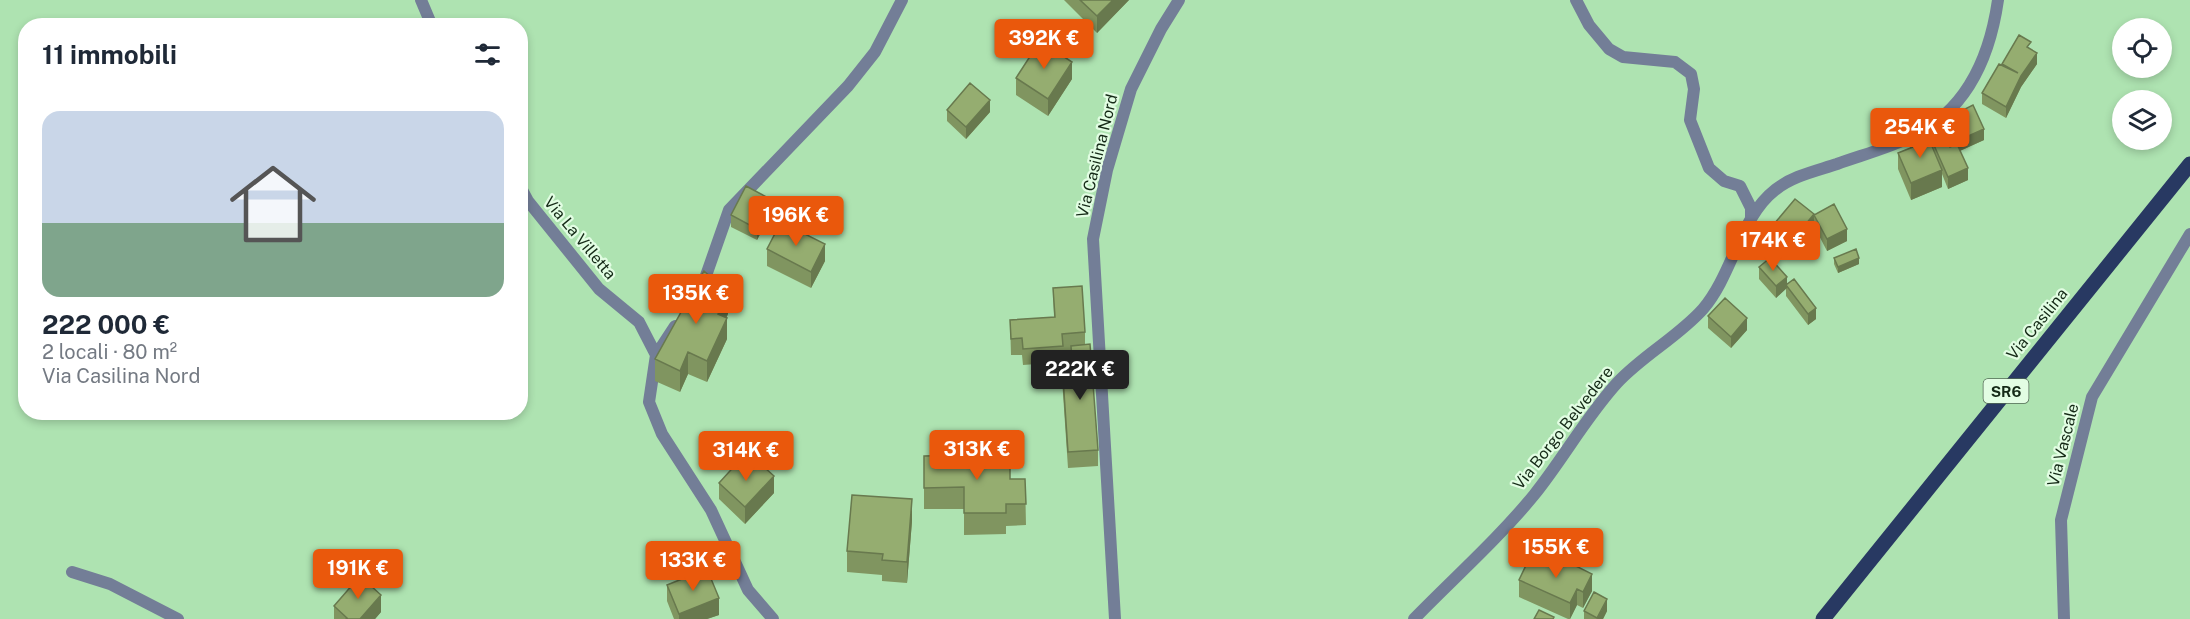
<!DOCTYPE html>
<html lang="it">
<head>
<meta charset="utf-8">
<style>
  :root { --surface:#fff; --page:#f6f6f7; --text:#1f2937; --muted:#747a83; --line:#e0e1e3; --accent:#ea580c }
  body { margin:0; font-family:"Public Sans",sans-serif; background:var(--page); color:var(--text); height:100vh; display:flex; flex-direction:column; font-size:22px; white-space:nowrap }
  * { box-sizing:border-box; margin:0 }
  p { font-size:20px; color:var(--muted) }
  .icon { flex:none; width:33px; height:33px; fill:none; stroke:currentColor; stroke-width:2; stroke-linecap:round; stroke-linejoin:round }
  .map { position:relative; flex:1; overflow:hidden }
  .sheet { position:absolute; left:18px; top:18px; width:510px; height:402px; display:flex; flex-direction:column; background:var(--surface); border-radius:24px; box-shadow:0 3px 9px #0003 }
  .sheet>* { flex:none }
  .controls { position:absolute; left:2112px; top:18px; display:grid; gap:12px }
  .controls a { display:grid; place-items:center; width:60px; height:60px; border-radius:50%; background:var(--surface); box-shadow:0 3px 9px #0003; font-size:30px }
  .price { position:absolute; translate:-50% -51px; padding:0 14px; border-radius:6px; background:var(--accent); color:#fff; font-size:20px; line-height:39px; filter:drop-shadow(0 2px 3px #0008) }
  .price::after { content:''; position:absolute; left:50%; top:36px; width:18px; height:14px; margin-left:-9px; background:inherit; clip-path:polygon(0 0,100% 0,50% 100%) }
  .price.active { background:#222; color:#fff }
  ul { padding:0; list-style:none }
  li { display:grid; align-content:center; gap:12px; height:318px; padding:0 24px }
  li+li { border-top:2px solid var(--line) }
  li span { display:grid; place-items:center; height:186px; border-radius:18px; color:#555 }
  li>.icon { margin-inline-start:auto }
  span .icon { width:108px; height:108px; fill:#fffc; stroke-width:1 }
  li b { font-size:26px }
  h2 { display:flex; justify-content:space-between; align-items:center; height:72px; padding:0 24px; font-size:26px }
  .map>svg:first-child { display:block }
</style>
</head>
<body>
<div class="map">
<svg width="2190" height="619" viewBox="0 0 2190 619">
  <rect width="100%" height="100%" fill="#aee3b1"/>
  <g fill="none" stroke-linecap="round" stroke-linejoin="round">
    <path stroke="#737e97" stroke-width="12" d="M421 0 432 26
      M1576 0 1589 25 1609 49 1623 57 1675 62 1691 74 1694 89 1690 120 1709 168 1724 181 1740 186 1751 208V219
      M520 186 528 201 599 289 639 322 656 355 649 402 662 434 711 510 748 590 773 619
      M702 287 729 210 848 86 875 52 902 0
      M656 355 675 326
      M72 572 110 584 178 619
      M1115 619 1093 239 1107 170 1131 89 1161 29 1179 0
      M1414 619C1454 578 1498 539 1534 495 1563 459 1586 417 1617 383 1643 355 1678 337 1703 309 1733 274 1740 217 1775 190 1792 176 1816 171 1837 164 1862 155 1889 148 1913 136 1967 110 1990 56 1998 0
      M2064 619 2061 520 2092 397 2190 234"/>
    <path stroke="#283962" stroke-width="15" d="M1823 619 2190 164"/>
  </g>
  <path fill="#809560" d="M1064 0H1129L1097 33Z
    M2031 49 2037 64 2021 87 2006 118 1982 104V93L2002 65V64Z
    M1016 78 1072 79 1048 116 1016 95Z
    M947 110 990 112 966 139 947 121Z
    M1945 119 1984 140 1960 151 1968 180 1948 189 1942 174V187L1911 200 1898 169V153L1910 148V139L1933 148V143L1950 147 1952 146 1945 130Z
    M772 211 757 240 731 227V215Z
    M1814 215 1847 241 1827 251 1814 226Z
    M1774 224 1814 226 1793 251 1774 235Z
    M767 249 825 261 811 288 767 266Z
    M1834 258 1859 264 1838 273 1834 264Z
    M1759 267 1787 284 1816 319 1808 325 1786 296V288L1776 298 1759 279Z
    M1053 288 1085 332V344L1098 450V466L1068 468 1062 379V363L1071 362V350H1063V362L1023 365 1022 355H1011L1010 320 1054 317Z
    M728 314 726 318 727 339 707 382 688 374 680 392 655 381V359Z
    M1708 316 1747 330 1731 348 1708 328Z
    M924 456 1010 479H1025L1026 525 1006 526V534L964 535V509H924Z
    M747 469 774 493 745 524 719 499V483Z
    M912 521 907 583 882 581V575L847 572V551Z
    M1519 580 1592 591 1583 608 1577 605 1570 619H1568L1519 597Z
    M667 585 719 615 707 619H674L667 601Z
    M334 606 381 612 375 619H334Z
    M1584 611H1607L1603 619H1584Z"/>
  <path fill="#68794e" d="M1113 0H1129L1097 33V16Z
    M2037 53V64L2021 87 2006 118V107L2021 76Z
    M1072 62V79L1048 116V99Z
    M990 100V112L966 139V127Z
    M1984 129V140L1955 153V142Z
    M1968 168V180L1948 189V177Z
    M1942 170V187L1911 200V183Z
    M772 200V211L757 240V229Z
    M1814 214V226L1793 251V240Z
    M1847 229V241L1827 251V239Z
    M825 244V261L811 288V272Z
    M1859 258V264L1838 273V267Z
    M1787 277V288L1776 298V286Z
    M728 292V314L718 335V314Z
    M1816 308V319L1808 325V314Z
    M727 318V339L707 382V361Z
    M1747 318V330L1731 348V337Z
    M688 352V374L680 392V371Z
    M774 476V493L745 524V507Z
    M912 499V521L907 583V562Z
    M1592 574V591L1583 608V592Z
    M1577 589V605L1570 619V603Z
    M381 595V612L375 619H360Z
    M719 598V615L707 619H679V614Z
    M1607 599V611L1603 619H1597Z"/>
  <path fill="#95ad70" stroke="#68794e" stroke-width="1.5" d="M1080 0H1113L1097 16Z
    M2019 35 2031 42 2027 47 2037 53 2021 76 2006 107 1982 93 1999 64 2018 73 2002 64Z
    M1040 41 1072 62 1048 99 1016 78Z
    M970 83 990 100 966 127 947 110Z
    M1973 105 1984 129 1955 142 1945 119Z
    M1926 132 1942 170 1911 183 1898 153 1913 147 1910 139Z
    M1945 138 1950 147 1957 144 1968 168 1948 177 1933 143Z
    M746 186 772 200 757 229 731 215Z
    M1795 199 1814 214 1793 240 1774 224Z
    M1834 204 1847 229 1827 239 1814 215Z
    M781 222 825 244 811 272 767 249Z
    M1856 249 1859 258 1838 267 1834 258Z
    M1770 258 1787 277 1776 286 1759 267Z
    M704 271 728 292 718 314 727 318 707 361 688 352 680 371 655 359Z
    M1794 279 1816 308 1808 314 1786 285Z
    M1082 286 1085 332 1062 334 1063 346 1023 349 1022 338 1011 339 1010 320 1055 317 1053 288Z
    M1725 298 1747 318 1731 337 1708 316Z
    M1090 344 1098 450 1068 452 1062 363 1072 362 1071 346Z
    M1010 454V479H1025L1026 504H1006V513H964V487L924 488V456Z
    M756 460 774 476 745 507 719 483 739 461 747 469Z
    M852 495 912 499 907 562 882 560 883 554 847 551Z
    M1560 558 1592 574 1583 592 1577 589 1570 603 1519 580 1529 559 1555 568Z
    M707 569 719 598 679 614 667 585Z
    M360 576 381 595 360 619H346L347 618 334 606Z
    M1594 592 1607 599 1597 618 1584 611Z
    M1539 610 1554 617 1553 619H1534Z"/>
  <g text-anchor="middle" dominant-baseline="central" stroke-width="4.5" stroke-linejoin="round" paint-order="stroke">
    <rect fill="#e2fde3" stroke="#526954" stroke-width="1.5" x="1983.5" y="379" width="45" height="24" rx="4.5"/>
    <g font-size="15" font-weight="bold" fill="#142916">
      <text x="2006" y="391">SR6</text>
    </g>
    <g font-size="16" fill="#142916" stroke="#e2fde3">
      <text transform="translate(1097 156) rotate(-76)">Via Casilina Nord</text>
      <text transform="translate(580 238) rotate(50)">Via La Villetta</text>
      <text transform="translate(2037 324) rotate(-51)">Via Casilina</text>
      <text transform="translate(1563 428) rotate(-52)">Via Borgo Belvedere</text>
      <text transform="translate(2063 445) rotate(-76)">Via Vascale</text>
    </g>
  </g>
</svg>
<div class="controls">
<a><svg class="icon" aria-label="locate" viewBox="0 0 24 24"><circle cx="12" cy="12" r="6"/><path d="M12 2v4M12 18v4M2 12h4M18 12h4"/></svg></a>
<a><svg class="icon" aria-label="layers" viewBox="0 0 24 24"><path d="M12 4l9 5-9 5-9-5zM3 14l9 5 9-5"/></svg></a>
</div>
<b class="price" style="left:1044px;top:70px">392K €</b>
<b class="price" style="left:1920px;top:159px">254K €</b>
<b class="price" style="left:796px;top:247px">196K €</b>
<b class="price" style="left:1773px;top:272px">174K €</b>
<b class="price" style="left:696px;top:325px">135K €</b>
<b class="price active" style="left:1080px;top:401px">222K €</b>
<b class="price" style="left:977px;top:481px">313K €</b>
<b class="price" style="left:746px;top:482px">314K €</b>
<b class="price" style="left:1556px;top:579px">155K €</b>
<b class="price" style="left:693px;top:592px">133K €</b>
<b class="price" style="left:358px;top:600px">191K €</b>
<section class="sheet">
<h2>11 immobili<svg class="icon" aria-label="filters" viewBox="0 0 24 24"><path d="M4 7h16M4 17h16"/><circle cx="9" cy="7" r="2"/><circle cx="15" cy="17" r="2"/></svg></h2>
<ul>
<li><span style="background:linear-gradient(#c9d6e8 60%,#7fa58c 0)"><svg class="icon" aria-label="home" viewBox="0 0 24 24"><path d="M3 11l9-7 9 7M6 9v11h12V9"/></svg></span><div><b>222 000 €</b><p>2 locali · 80 m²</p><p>Via Casilina Nord</p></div></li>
</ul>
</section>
</div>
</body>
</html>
